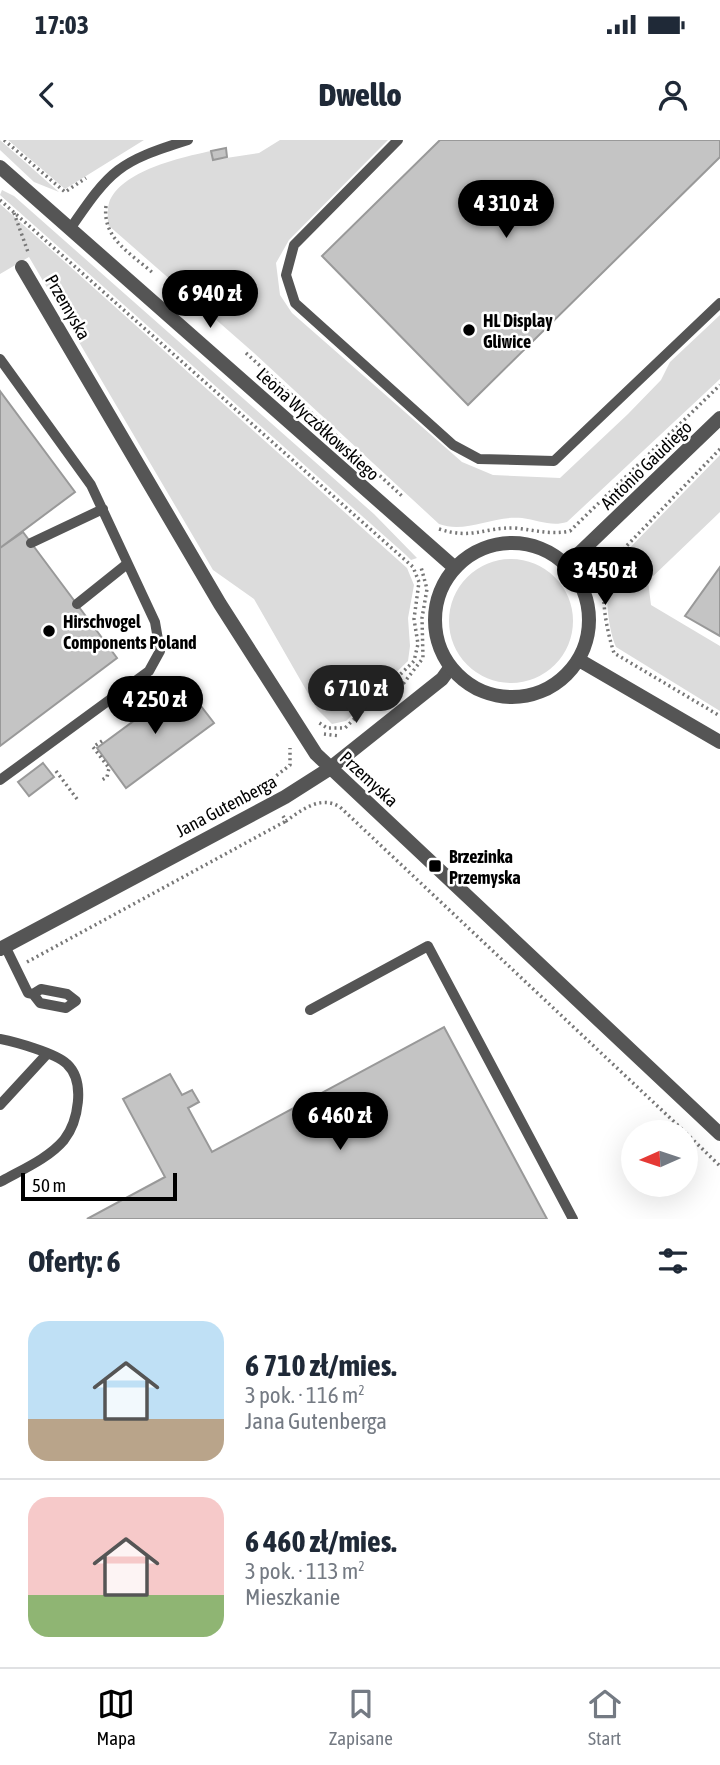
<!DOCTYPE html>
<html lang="pl">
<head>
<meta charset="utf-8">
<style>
  :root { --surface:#fff; --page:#f6f6f7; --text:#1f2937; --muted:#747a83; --line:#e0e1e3; --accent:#000 }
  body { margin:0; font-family:"Asap Condensed",sans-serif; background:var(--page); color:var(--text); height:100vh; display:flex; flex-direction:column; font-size:26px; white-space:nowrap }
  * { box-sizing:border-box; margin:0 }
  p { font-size:23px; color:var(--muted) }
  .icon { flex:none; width:38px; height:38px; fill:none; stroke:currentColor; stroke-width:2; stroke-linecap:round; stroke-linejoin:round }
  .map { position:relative; height:1079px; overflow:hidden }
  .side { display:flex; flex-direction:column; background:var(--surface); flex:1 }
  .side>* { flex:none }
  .needle { width:46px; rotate:267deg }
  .tools { position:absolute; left:621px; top:980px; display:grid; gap:14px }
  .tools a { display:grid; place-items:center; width:77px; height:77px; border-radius:50%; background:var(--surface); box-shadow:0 7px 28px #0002; font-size:35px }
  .scale { position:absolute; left:21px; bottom:18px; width:156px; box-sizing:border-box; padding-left:7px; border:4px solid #000; border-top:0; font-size:19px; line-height:24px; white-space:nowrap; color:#000; -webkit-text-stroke:5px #fff; paint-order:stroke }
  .price { position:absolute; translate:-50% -60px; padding:0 16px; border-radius:24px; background:var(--accent); color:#fff; font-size:23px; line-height:46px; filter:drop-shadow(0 2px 4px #0008) }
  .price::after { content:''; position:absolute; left:50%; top:42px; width:21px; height:16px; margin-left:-10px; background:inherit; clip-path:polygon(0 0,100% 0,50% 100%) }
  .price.selected { background:#222; color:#fff }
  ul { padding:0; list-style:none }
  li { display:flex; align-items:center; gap:21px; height:175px; padding:0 28px }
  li+li { border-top:2px solid var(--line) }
  li span { display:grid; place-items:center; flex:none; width:196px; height:140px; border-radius:21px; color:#555 }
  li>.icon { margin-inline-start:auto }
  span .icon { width:84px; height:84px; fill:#fffc; stroke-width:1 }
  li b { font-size:30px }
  h2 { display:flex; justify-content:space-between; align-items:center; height:84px; padding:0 28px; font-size:30px }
  .status { display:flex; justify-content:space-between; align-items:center; height:49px; padding:0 35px; background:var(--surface); direction:ltr }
  .status svg { height:19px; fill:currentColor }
  header { display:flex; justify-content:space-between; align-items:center; height:91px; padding:0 28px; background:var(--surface); font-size:32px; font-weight:800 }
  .dock { display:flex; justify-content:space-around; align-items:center; height:98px; border-top:2px solid var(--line); background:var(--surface); font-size:19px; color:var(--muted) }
  .dock a { display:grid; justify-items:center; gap:4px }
  .dock .selected { color:var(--accent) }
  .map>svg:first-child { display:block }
</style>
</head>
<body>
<div class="status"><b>17:03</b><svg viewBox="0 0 49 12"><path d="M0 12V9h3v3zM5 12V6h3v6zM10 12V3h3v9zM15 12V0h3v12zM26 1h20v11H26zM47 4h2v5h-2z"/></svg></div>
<header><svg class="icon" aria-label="back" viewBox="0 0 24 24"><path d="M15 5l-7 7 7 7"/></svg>Dwello<svg class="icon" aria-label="person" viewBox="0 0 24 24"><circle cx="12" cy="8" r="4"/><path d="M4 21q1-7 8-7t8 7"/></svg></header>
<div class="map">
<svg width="720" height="1079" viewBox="0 0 720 1079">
  <rect width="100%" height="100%" fill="#fff"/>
  <path fill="#dcdcdc" d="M0 0 59 52 34 42 0 10Z
    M8 0H144L65 49Z
    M280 0H388L289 100 276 123 280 155 292 173 462 322 493 335 560 338 628 274 661 240 670 222 720 175V239L567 382C551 387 538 380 522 378 494 375 466 394 439 384L254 213 108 85C108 78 107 70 109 63 120 31 182 17 211 11L213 20 259 13Z
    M2 50 14 56 374 374 417 418 411 420 406 415 0 55Z
    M0 64 407 428 414 445 408 478 410 506 408 521 346 581 332 584 317 569 254 459 213 430 29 117 0 134Z
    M720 315V372L648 441 651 465 720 506V571L616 507C607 487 602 439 616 422Z
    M449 481a62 62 0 1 1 124 0a62 62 0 1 1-124 0Z"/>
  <path fill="#c4c4c4" stroke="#999" stroke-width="2" d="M440 0H720V17L468 265 322 116Z
    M226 8 227 17 213 20 211 11Z
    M0 251 75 352 0 408Z
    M23 392 117 518 0 606V408Z
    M720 427V496L685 476Z
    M184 544 214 583 126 648 97 608Z
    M43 623 54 637 29 656 18 642Z
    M444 887 547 1079H87L165 1037 123 959 170 934 182 955 192 950 199 962 188 968 212 1012Z"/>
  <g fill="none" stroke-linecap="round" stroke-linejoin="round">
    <path stroke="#777" stroke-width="3.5" stroke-dasharray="2 3.5" stroke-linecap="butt" d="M4 0 65 52 86 38
      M0 60 413 427 419 442 414 479 418 504 414 521 345 588H327L318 582
      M106 66C102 99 132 114 154 134
      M14 73 28 112
      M246 213 402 356
      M720 309 613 420C596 440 606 489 614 513L720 576
      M439 389C473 400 484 387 515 388 534 390 550 395 570 391L720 245
      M400 548 423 518 422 478 427 449 421 427
      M324 594 340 596
      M102 601 93 607 109 628 107 637 102 640
      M56 631 77 659
      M269 647 267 643 290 625V608
      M283 676 286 681C303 669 321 655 340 667L685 992
      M27 822 286 681
      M686 993 720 1026"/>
    <path stroke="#555" stroke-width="10" d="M398 0 294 105 286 135 295 163 453 305 479 319 554 321 720 163
      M70 89C111 29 118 22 188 0
      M0 219 91 345 155 482 160 511 149 531 0 640
      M31 403 103 369
      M77 464 127 424
      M5 806 28 853 33 854 40 863 66 868 76 861 67 854 41 849 33 854
      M310 870 428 806 573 1079
      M0 899C15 902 56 913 67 924 86 942 78 982 64 1000 48 1019 21 1030 0 1042
      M0 965 47 914"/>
    <path stroke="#555" stroke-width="14" d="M22 127 220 464 316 614 720 994
      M566 426 720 278
      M0 809 285 657 329 629 442 539 450 528"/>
    <path stroke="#555" stroke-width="14" d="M0 27 455 428
      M435 480a77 77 0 1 1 154 0a77 77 0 1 1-154 0Z
      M579 520 720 602"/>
  </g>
  <g fill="#000" stroke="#fff" stroke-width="2.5">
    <circle cx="469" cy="190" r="7"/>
    <circle cx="49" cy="491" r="7"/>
    <rect x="428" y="719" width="14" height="14" rx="3.5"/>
  </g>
  <g text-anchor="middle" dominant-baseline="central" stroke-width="5" stroke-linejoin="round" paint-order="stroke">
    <g font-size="18" fill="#000" stroke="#fff">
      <text transform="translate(68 167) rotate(60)">Przemyska</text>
      <text transform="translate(318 284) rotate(42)">Leona Wyczółkowskiego</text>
      <text transform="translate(646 325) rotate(-44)">Antonio Gaudiego</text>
      <text transform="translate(369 639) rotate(43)">Przemyska</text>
      <text transform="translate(226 666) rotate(-28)">Jana Gutenberga</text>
    </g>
    <g font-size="18" font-weight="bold" fill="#000" stroke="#fff" text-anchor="start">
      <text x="483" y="180">HL Display<tspan x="483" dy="21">Gliwice</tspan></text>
      <text x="63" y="481">Hirschvogel<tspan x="63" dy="21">Components Poland</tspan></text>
      <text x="449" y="716">Brzezinka<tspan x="449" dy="21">Przemyska</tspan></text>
    </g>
  </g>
</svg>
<div class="tools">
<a><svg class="needle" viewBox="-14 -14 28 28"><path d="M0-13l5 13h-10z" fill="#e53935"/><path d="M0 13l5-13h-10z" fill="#747a83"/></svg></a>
</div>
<div class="scale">50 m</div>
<b class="price" style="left:506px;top:100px">4 310 zł</b>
<b class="price" style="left:210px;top:190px">6 940 zł</b>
<b class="price" style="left:605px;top:467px">3 450 zł</b>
<b class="price selected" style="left:356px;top:585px">6 710 zł</b>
<b class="price" style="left:155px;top:596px">4 250 zł</b>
<b class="price" style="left:340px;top:1012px">6 460 zł</b>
</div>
<section class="side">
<h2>Oferty: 6<svg class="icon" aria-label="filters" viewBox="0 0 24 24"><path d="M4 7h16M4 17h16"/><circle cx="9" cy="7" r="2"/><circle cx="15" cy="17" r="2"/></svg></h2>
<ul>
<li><span style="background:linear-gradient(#bfe0f5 70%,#b9a48a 0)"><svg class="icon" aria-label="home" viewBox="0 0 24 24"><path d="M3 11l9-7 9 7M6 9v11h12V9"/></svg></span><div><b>6 710 zł/mies.</b><p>3 pok. · 116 m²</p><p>Jana Gutenberga</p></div></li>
<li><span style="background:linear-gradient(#f6c9c9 70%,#8fb573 0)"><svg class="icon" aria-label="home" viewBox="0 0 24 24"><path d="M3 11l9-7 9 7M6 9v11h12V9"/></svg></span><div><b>6 460 zł/mies.</b><p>3 pok. · 113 m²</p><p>Mieszkanie</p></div></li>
</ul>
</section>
<nav class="dock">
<a class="selected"><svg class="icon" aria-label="map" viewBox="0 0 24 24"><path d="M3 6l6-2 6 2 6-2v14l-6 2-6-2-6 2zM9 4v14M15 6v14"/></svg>Mapa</a>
<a><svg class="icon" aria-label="saved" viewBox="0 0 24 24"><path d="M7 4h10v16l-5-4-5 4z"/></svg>Zapisane</a>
<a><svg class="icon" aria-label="home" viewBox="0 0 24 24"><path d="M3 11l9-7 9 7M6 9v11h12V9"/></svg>Start</a>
</nav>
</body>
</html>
